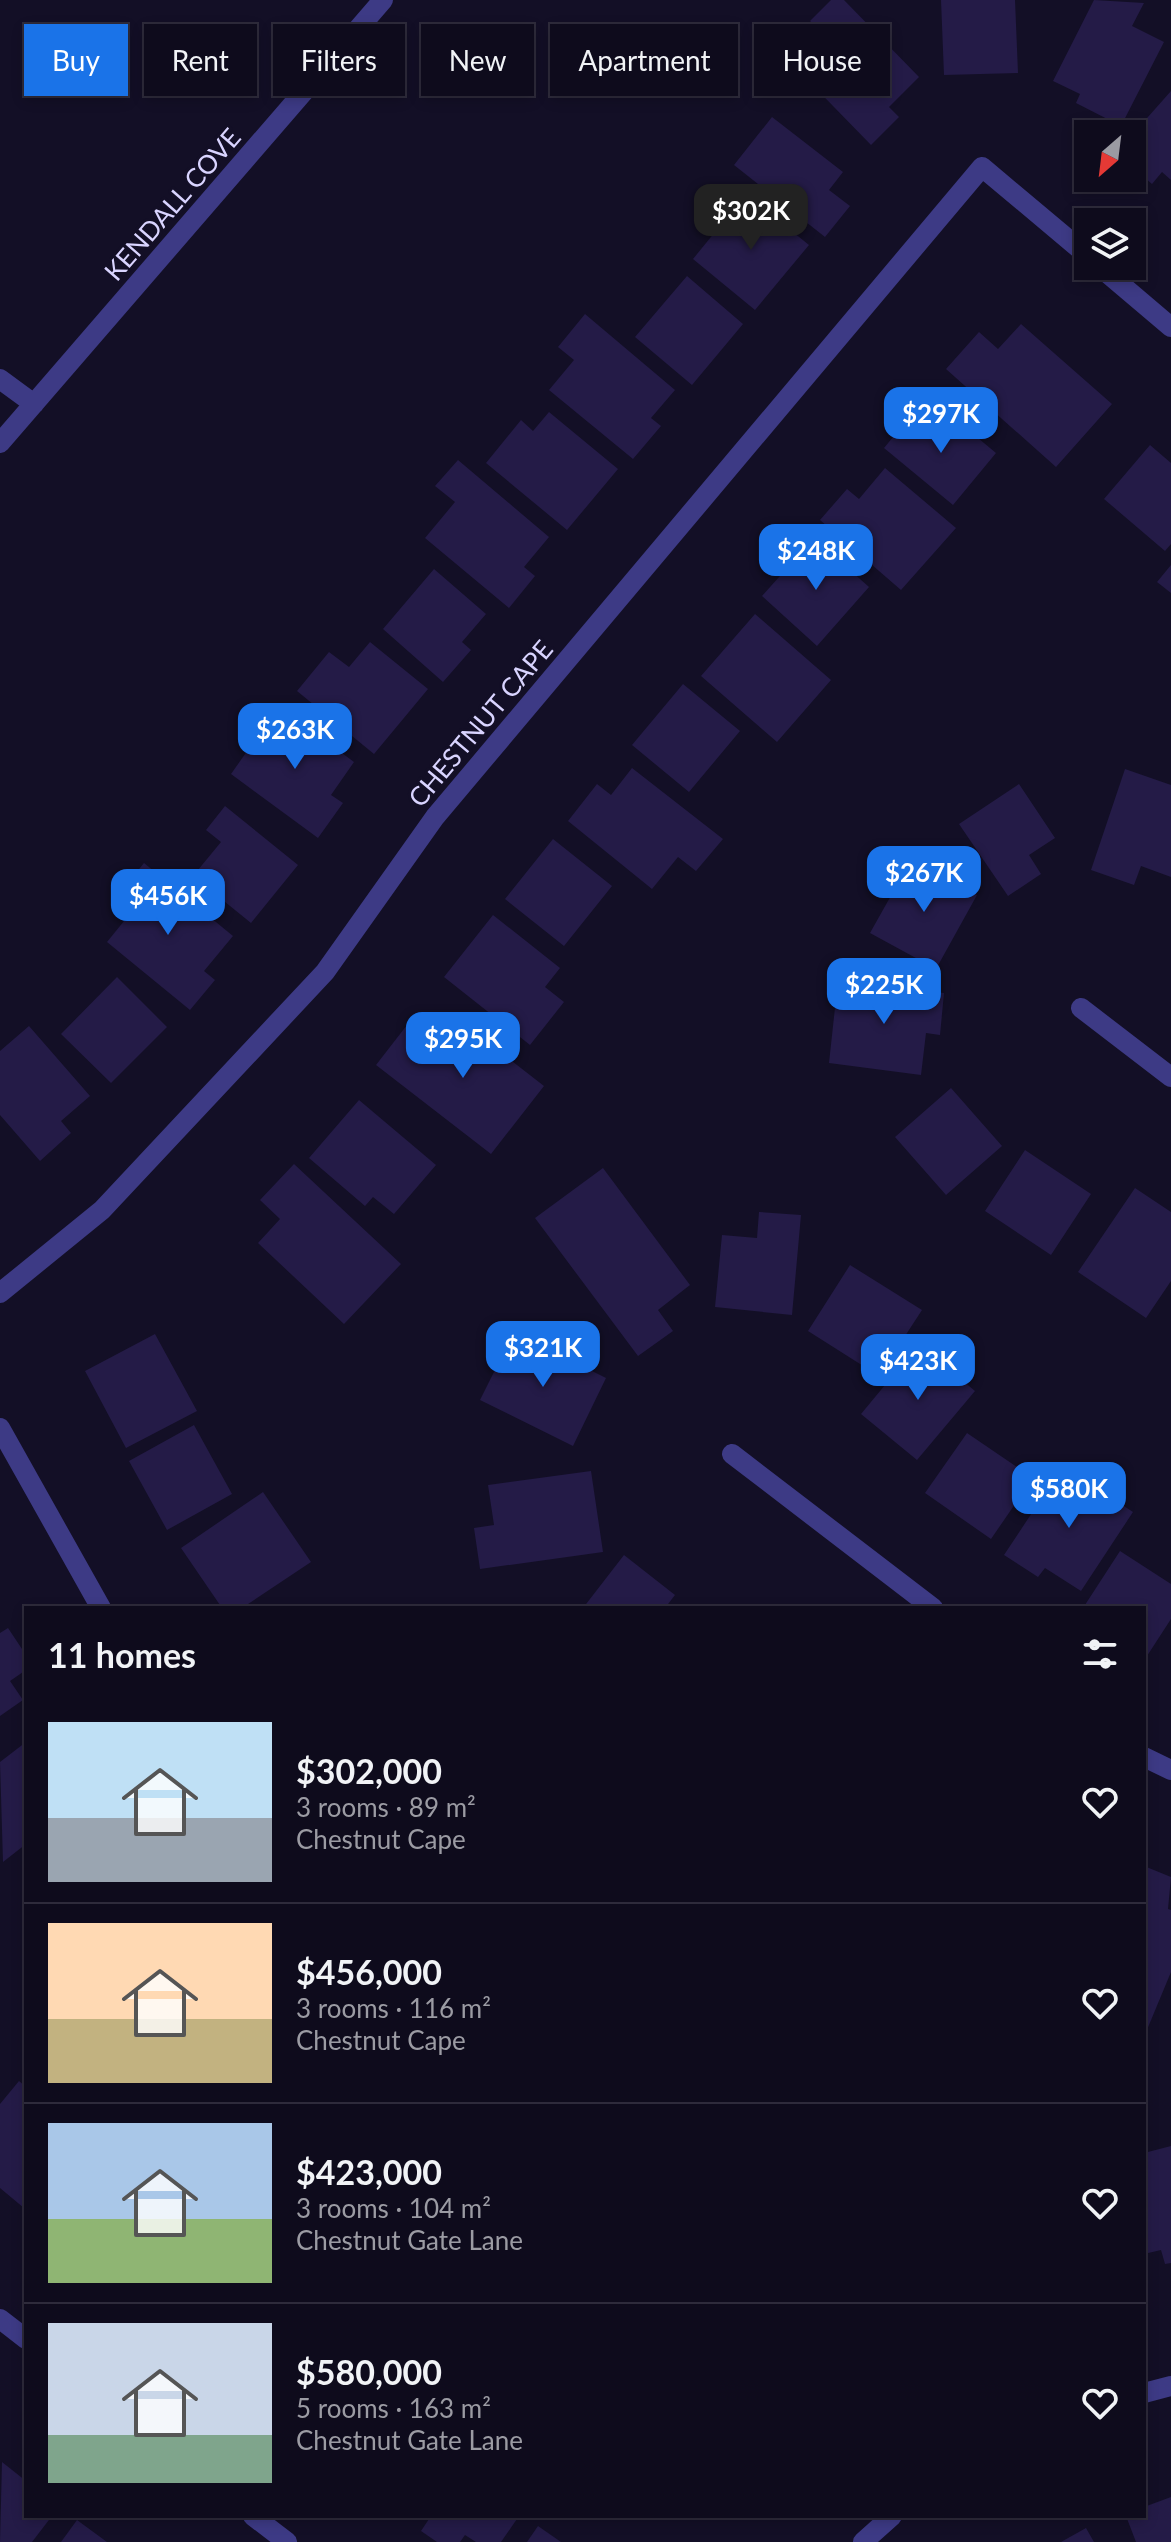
<!DOCTYPE html>
<html lang="en">
<head>
<meta charset="utf-8">
<style>
  :root { --surface:#0e0b1c; --page:#171425; --text:#f1f3f6; --muted:#9b9ba3; --line:#2e2b3b; --accent:#1a73e8 }
  body { margin:0; font-family:Lato,sans-serif; background:var(--page); color:var(--text); height:100vh; display:flex; flex-direction:column; font-size:30px; white-space:nowrap }
  * { box-sizing:border-box; margin:0 }
  p { font-size:26px; color:var(--muted) }
  .icon { flex:none; width:44px; height:44px; fill:none; stroke:currentColor; stroke-width:2; stroke-linecap:round; stroke-linejoin:round }
  .map { position:relative; flex:1; overflow:hidden }
  .sheet { position:absolute; left:24px; top:1606px; width:1122px; height:912px; display:flex; flex-direction:column; background:var(--surface); border-radius:0px; box-shadow:0 4px 12px #0003,0 0 0 2px var(--line) }
  .sheet>* { flex:none }
  .top-card { position:absolute; left:24px; top:24px; width:1124px; height:72px; display:flex; gap:16px }
  .needle { width:52px; rotate:208deg }
  .fabs { position:absolute; left:1074px; top:120px; display:grid; gap:16px }
  .fabs a { display:grid; place-items:center; width:72px; height:72px; border-radius:0px; background:var(--surface); box-shadow:0 4px 12px #0003,0 0 0 2px var(--line); font-size:40px }
  .price { position:absolute; translate:-50% -68px; padding:0 18px; border-radius:16px; background:var(--accent); color:#fff; font-size:26px; line-height:52px; filter:drop-shadow(0 2px 4px #0008) }
  .price::after { content:''; position:absolute; left:50%; top:48px; width:24px; height:18px; margin-left:-12px; background:inherit; clip-path:polygon(0 0,100% 0,50% 100%) }
  .price.active { background:#222; color:#fff }
  ul { padding:0; list-style:none }
  li { display:flex; align-items:center; gap:24px; height:200px; padding:0 24px }
  li+li { border-top:2px solid var(--line) }
  li span { display:grid; place-items:center; flex:none; width:224px; height:160px; border-radius:0px; color:#555 }
  li>.icon { margin-inline-start:auto }
  span .icon { width:96px; height:96px; fill:#fffc; stroke-width:1 }
  li b { font-size:34px }
  h2 { display:flex; justify-content:space-between; align-items:center; height:96px; padding:0 24px; font-size:34px }
  .pill { padding:0 28px; border-radius:0px; background:var(--surface); box-shadow:0 4px 12px #0003,0 0 0 2px var(--line); font-size:28px; line-height:72px }
  .pill.active { background:var(--accent); color:#fff }
  .map>svg:first-child { display:block }
</style>
</head>
<body>
<div class="map">
<svg width="1171" height="2542" viewBox="0 0 1171 2542">
  <rect width="100%" height="100%" fill="#130f26"/>
  <path fill="#241b47" d="M831 0H844L919 77 889 107 899 117 871 145 795 67 826 36 810 21Z
    M941 0H1015L1018 73 944 75Z
    M1094 0 1144 3 1132 26 1164 42 1121 126 1076 103 1080 94 1053 81Z
    M1171 91V180L1162 172 1152 184 1132 167V135Z
    M772 117 843 172 829 190 850 206 825 237 734 165Z
    M746 194 809 245 755 310 693 259Z
    M687 276 743 324 692 385 635 337Z
    M585 314 675 390 651 418 661 426 633 459 549 390 574 360 558 347Z
    M1021 324 1112 404 1056 467 946 369 979 332 998 349Z
    M549 412 618 469 567 530 486 463 521 420 533 431Z
    M948 413 996 453 953 505 884 448 912 414 934 432Z
    M1150 445 1171 463V544L1165 551 1104 499Z
    M458 460 549 537 524 567 535 576 509 608 425 538 455 502 435 486Z
    M885 468 956 528 901 590 820 520 847 489 859 499Z
    M814 538 869 587 817 646 762 596Z
    M1171 565V593L1157 582Z
    M434 569 486 614 462 642 471 650 443 682 383 629Z
    M755 614 831 680 777 742 701 676Z
    M370 642 428 689 374 754 297 691 329 652 349 667Z
    M683 684 740 731 689 792 632 745Z
    M279 706 354 762 331 795 343 803 318 838 231 774Z
    M632 768 723 839 696 871 678 857 652 889 568 821 597 784 611 795Z
    M1125 769 1171 785V877L1141 866 1134 885 1091 870Z
    M1019 784 1055 838 1029 855 1041 874 1008 896 959 824Z
    M225 806 298 865 251 923 193 876 221 842 206 830Z
    M553 839 612 886 564 946 505 899Z
    M911 860 977 895 936 969 870 933Z
    M144 863 233 936 204 971 215 980 190 1010 107 942 133 910 117 896Z
    M493 915 560 968 545 987 564 1002 530 1045 444 977Z
    M117 977 167 1027 111 1083 61 1034Z
    M838 980 944 993 940 1035 926 1033 921 1075 829 1063Z
    M450 1013 544 1086 491 1154 376 1065 407 1025 428 1042Z
    M29 1026 90 1096 61 1121 71 1133 40 1161 0 1115V1051Z
    M951 1088 1002 1146 946 1195 895 1137Z
    M359 1100 436 1165 394 1214 373 1197 365 1206 309 1158Z
    M1025 1150 1091 1194 1051 1255 985 1211Z
    M294 1164 401 1264 344 1324 258 1243 280 1219 260 1200Z
    M603 1168 690 1285 658 1310 673 1331 638 1356 535 1218Z
    M1135 1188 1171 1212V1281L1146 1318 1078 1272Z
    M759 1212 801 1215 792 1315 715 1307 722 1235 757 1238Z
    M850 1265 922 1310 879 1376 808 1331Z
    M514 1332 606 1378 573 1446 480 1400Z
    M155 1334 197 1411 126 1448 85 1371Z
    M919 1344 975 1391 917 1460 861 1414Z
    M194 1425 232 1494 167 1530 129 1461Z
    M967 1433 1033 1478 991 1539 925 1493Z
    M1063 1466 1133 1512 1081 1591 1045 1568 1038 1577 1004 1555Z
    M591 1471 603 1552 480 1569 474 1528 494 1525 488 1485Z
    M263 1492 311 1562 242 1608H222L181 1548Z
    M1120 1551 1171 1584V1619L1147 1656 1144 1654V1608H1083Z
    M624 1555 675 1595 665 1608H583Z
    M8 1628 26 1655V1670L10 1681 23 1700 0 1716V1633Z
    M26 1742V1844L3 1862 0 1762Z
    M1144 1866 1171 1877 1168 1909 1171 1910V1972L1144 2037Z
    M19 2081 26 2087 24 2208 0 2188V2104Z
    M1171 2146V2263L1165 2264 1161 2250 1144 2254V2153Z
    M2 2462 26 2481V2516H52L32 2542H0Z
    M1171 2497V2542H1136L1126 2516H1144V2507Z
    M431 2516H519L501 2542H476L465 2535 460 2542H437L421 2531Z
    M77 2520 107 2542H61Z
    M538 2526 561 2542H527Z
    M1086 2528 1094 2542H1061Z"/>
  <g fill="none" stroke-linecap="round" stroke-linejoin="round">
    <path stroke="#3d3a85" stroke-width="20" d="M1099 266 1171 327
      M0 379 34 404
      M0 443 383 0
      M1081 1008 1171 1077
      M0 1293 102 1210 325 972 435 817 982 167 1088 256
      M0 1428 101 1608
      M732 1454 933 1608
      M1144 1757 1171 1770
      M0 2319 26 2339
      M1144 2393 1171 2386
      M253 2516 287 2542
      M863 2542 892 2516"/>
  </g>
  <g text-anchor="middle" dominant-baseline="central" stroke-width="6" stroke-linejoin="round" paint-order="stroke">
    <g font-size="26" fill="#d9d4ff" stroke="#130f26">
      <text transform="translate(172 204) rotate(-49)">KENDALL COVE</text>
      <text transform="translate(480 723) rotate(-50)">CHESTNUT CAPE</text>
    </g>
  </g>
</svg>
<div class="fabs">
<a><svg class="needle" viewBox="-14 -14 28 28"><path d="M0-13l5 13h-10z" fill="#e53935"/><path d="M0 13l5-13h-10z" fill="#9b9ba3"/></svg></a>
<a><svg class="icon" aria-label="layers" viewBox="0 0 24 24"><path d="M12 4l9 5-9 5-9-5zM3 14l9 5 9-5"/></svg></a>
</div>
<b class="price active" style="left:751px;top:252px">$302K</b>
<b class="price" style="left:941px;top:455px">$297K</b>
<b class="price" style="left:816px;top:592px">$248K</b>
<b class="price" style="left:295px;top:771px">$263K</b>
<b class="price" style="left:924px;top:914px">$267K</b>
<b class="price" style="left:168px;top:937px">$456K</b>
<b class="price" style="left:884px;top:1026px">$225K</b>
<b class="price" style="left:463px;top:1080px">$295K</b>
<b class="price" style="left:543px;top:1389px">$321K</b>
<b class="price" style="left:918px;top:1402px">$423K</b>
<b class="price" style="left:1069px;top:1530px">$580K</b>
<div class="top-card">
<a class="pill active">Buy</a>
<a class="pill">Rent</a>
<a class="pill">Filters</a>
<a class="pill">New</a>
<a class="pill">Apartment</a>
<a class="pill">House</a>
</div>
<section class="sheet">
<h2>11 homes<svg class="icon" aria-label="filters" viewBox="0 0 24 24"><path d="M4 7h16M4 17h16"/><circle cx="9" cy="7" r="2"/><circle cx="15" cy="17" r="2"/></svg></h2>
<ul>
<li><span style="background:linear-gradient(#bfe0f5 60%,#9aa5b1 0)"><svg class="icon" aria-label="home" viewBox="0 0 24 24"><path d="M3 11l9-7 9 7M6 9v11h12V9"/></svg></span><div><b>$302,000</b><p>3 rooms · 89 m²</p><p>Chestnut Cape</p></div><svg class="icon" aria-label="heart" viewBox="0 0 24 24"><path d="M12 20l-8-8c-3-5 5-10 8-4 3-6 11-1 8 4z"/></svg></li>
<li><span style="background:linear-gradient(#ffd9b3 60%,#c2b280 0)"><svg class="icon" aria-label="home" viewBox="0 0 24 24"><path d="M3 11l9-7 9 7M6 9v11h12V9"/></svg></span><div><b>$456,000</b><p>3 rooms · 116 m²</p><p>Chestnut Cape</p></div><svg class="icon" aria-label="heart" viewBox="0 0 24 24"><path d="M12 20l-8-8c-3-5 5-10 8-4 3-6 11-1 8 4z"/></svg></li>
<li><span style="background:linear-gradient(#a9c7e8 60%,#8fb573 0)"><svg class="icon" aria-label="home" viewBox="0 0 24 24"><path d="M3 11l9-7 9 7M6 9v11h12V9"/></svg></span><div><b>$423,000</b><p>3 rooms · 104 m²</p><p>Chestnut Gate Lane</p></div><svg class="icon" aria-label="heart" viewBox="0 0 24 24"><path d="M12 20l-8-8c-3-5 5-10 8-4 3-6 11-1 8 4z"/></svg></li>
<li><span style="background:linear-gradient(#c9d6e8 70%,#7fa58c 0)"><svg class="icon" aria-label="home" viewBox="0 0 24 24"><path d="M3 11l9-7 9 7M6 9v11h12V9"/></svg></span><div><b>$580,000</b><p>5 rooms · 163 m²</p><p>Chestnut Gate Lane</p></div><svg class="icon" aria-label="heart" viewBox="0 0 24 24"><path d="M12 20l-8-8c-3-5 5-10 8-4 3-6 11-1 8 4z"/></svg></li>
</ul>
</section>
</div>
</body>
</html>
